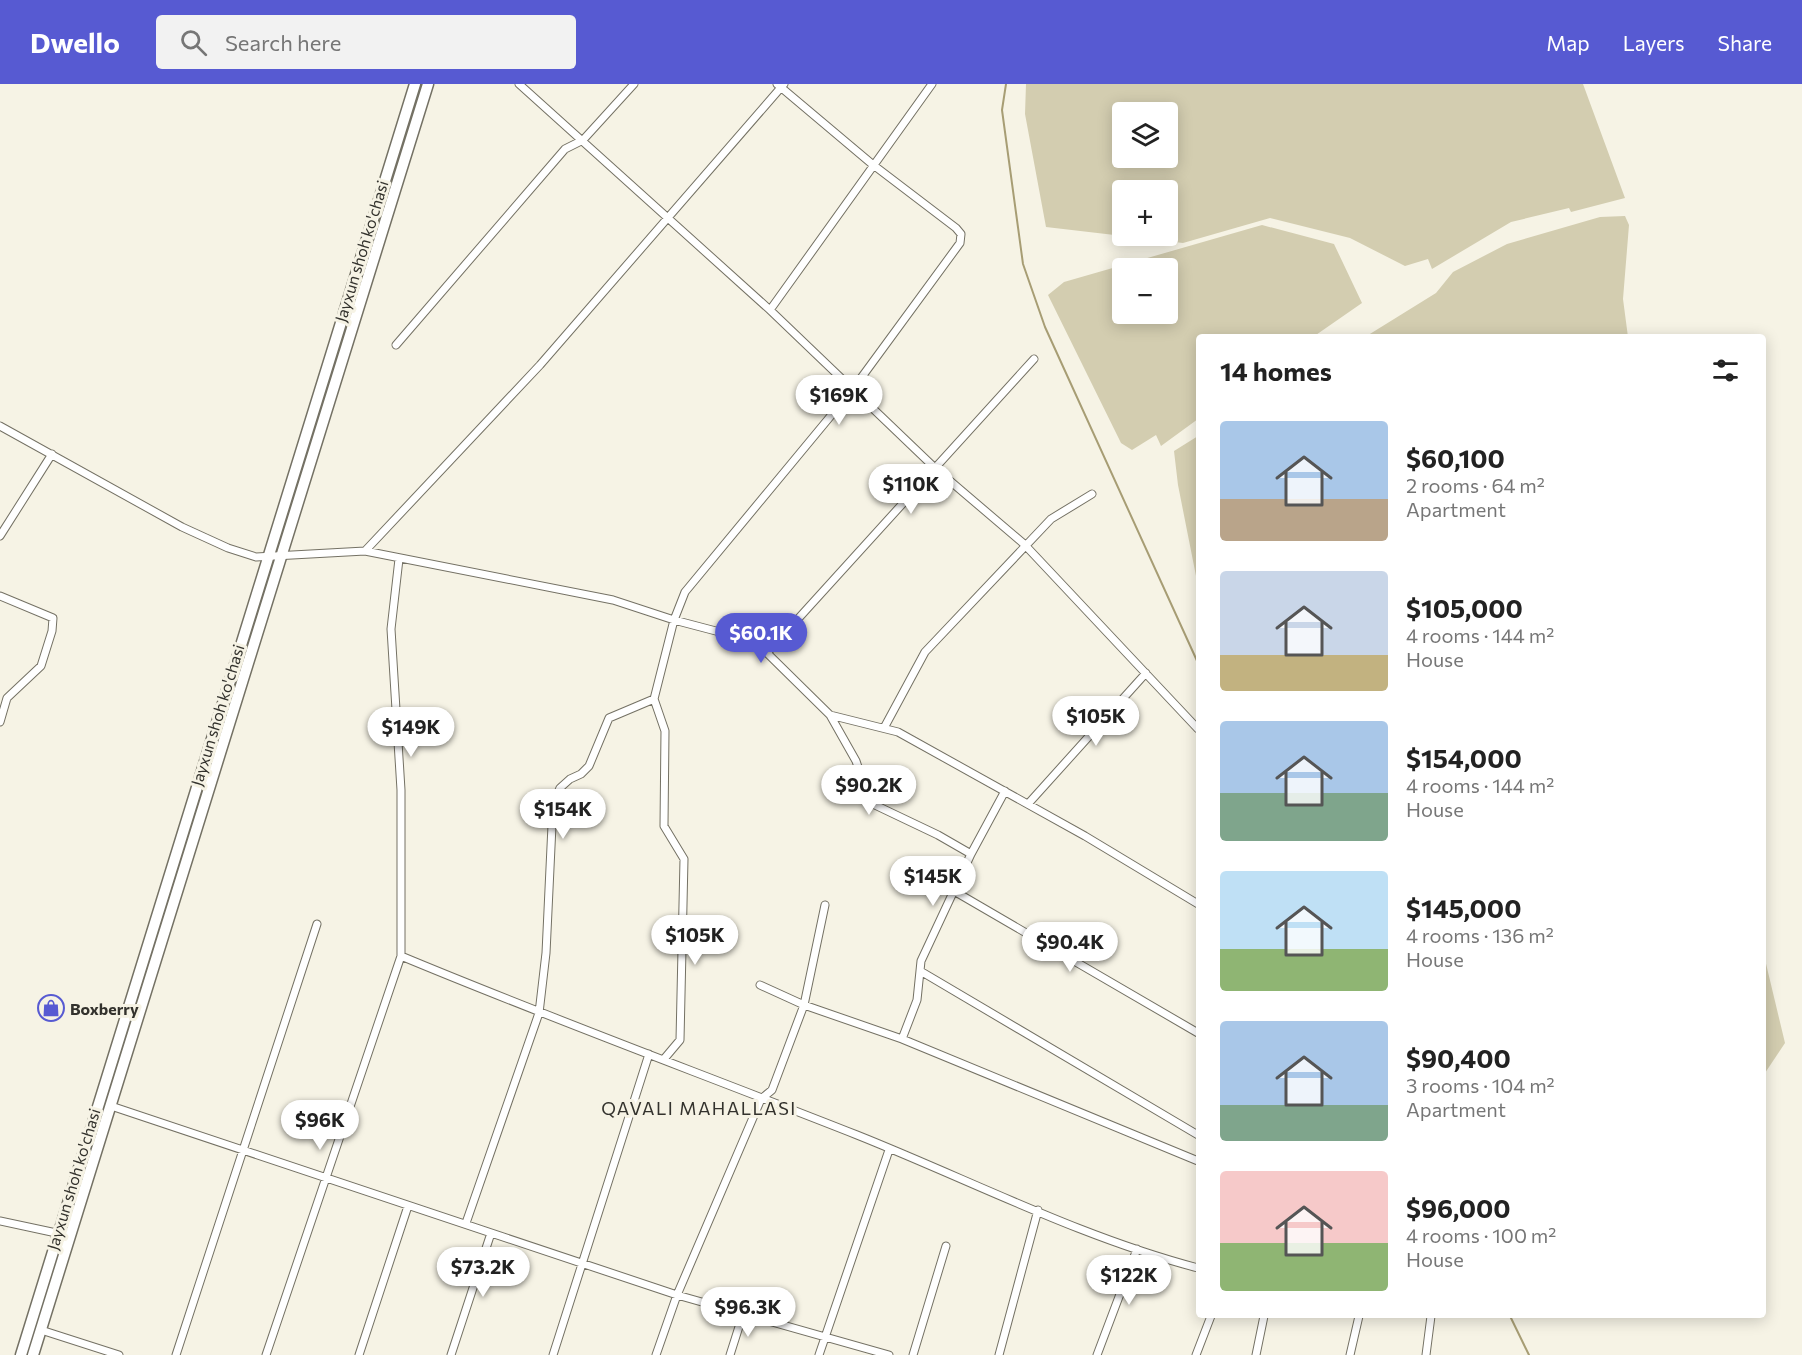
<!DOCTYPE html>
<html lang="en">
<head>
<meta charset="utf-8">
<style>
  :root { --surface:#fff; --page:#f2f2f2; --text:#222; --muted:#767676; --accent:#575ad2 }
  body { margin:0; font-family:Commissioner,sans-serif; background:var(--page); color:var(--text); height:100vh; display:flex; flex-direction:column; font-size:22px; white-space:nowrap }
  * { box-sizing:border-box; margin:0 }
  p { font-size:20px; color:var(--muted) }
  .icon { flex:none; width:33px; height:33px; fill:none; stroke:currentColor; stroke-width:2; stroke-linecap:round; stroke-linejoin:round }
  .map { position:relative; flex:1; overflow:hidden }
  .side { position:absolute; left:1196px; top:250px; width:570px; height:984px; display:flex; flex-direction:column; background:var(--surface); border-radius:6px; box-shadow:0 3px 15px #0003 }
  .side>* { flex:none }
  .tools { position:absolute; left:1112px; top:18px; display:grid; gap:12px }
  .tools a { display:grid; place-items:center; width:66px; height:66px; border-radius:6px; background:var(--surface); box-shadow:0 3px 15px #0003; font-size:30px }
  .price { position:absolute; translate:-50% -51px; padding:0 14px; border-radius:21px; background:#fff; color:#222; font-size:20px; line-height:39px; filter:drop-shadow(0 2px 3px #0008) }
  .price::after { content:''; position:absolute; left:50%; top:36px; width:18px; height:14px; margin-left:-9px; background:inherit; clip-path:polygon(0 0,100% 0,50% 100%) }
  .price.active { background:var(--accent); color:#fff }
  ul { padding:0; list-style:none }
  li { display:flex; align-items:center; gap:18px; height:150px; padding:0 24px }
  li span { display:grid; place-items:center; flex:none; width:168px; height:120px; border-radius:6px; color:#555 }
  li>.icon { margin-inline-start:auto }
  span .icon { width:72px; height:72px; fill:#fffc; stroke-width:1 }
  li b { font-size:26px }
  h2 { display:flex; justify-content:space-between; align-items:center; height:72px; padding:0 24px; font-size:26px }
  header { display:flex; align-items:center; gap:36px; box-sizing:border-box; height:84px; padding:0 30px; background:var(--accent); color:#fff }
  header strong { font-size:28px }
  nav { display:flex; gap:33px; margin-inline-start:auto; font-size:21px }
  .search { width:420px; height:54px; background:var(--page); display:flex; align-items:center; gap:15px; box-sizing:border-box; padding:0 21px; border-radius:6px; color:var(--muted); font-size:22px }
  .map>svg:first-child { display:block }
</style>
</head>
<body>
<header>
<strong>Dwello</strong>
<div class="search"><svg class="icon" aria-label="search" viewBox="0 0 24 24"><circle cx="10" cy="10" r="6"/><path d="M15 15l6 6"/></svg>Search here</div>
<nav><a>Map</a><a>Layers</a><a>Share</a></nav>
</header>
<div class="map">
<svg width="1802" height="1271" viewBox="0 0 1802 1271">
  <rect width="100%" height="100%" fill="#f6f3e5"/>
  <path fill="#d3cdb0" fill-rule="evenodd" d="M1026 0H1583L1625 114 1571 128 1569 124 1511 138 1432 185 1428 175 1405 182 1350 154 1270 134 1183 159 1046 143 1025 30ZM1167 28V74H1122V28ZM1167 106V152H1122V106Z
    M1625 132 1629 141 1623 215 1628 253H1365L1436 209 1453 188 1507 160 1600 133Z
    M1262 141 1334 160 1362 219 1313 253 1198 254V335L1161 362 1156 351 1132 366 1121 359 1048 211 1064 198ZM1167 184V230H1122V184Z
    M1198 352V502L1178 401 1174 367Z
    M1762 863 1785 959 1763 992H1762Z"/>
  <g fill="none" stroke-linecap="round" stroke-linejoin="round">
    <path stroke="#a79d74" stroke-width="2" d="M1006 0 1002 26 1023 180 1045 243 1198 579
      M1510 1232 1529 1271"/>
    <defs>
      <path id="minor" d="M519 0 770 226 936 385 1024 460 1198 645
        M770 226 932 0
        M396 261 565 65 583 56 634 0
        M0 342 182 443 228 464 256 473 365 467 613 516 674 536 731 551 767 569 830 631 898 648 1085 752 1198 820
        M0 452 52 370
        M365 467 540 281 784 0
        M0 512 53 534 52 547 41 582 7 614 0 638
        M767 569 1034 275
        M830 631 856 677 866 707 875 721 938 751 971 770
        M884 644 925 568 1051 435 1092 410
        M1028 720 1146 589
        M954 807 1198 949
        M401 872C552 935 705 991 857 1051 970 1096 1080 1153 1198 1184
        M922 888 1198 1051
        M760 901 804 921 902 955 1198 1077
        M902 955 917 916 921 877 971 770 1005 707
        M664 975 680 956 684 775 664 742 665 647 654 615 674 536 685 508 853 305 960 159 961 150 956 144 872 80 777 0
        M111 1022 677 1211 889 1271
        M0 1137 61 1150
        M466 1139 539 929 546 869 553 720 560 704 570 695 581 690 589 682 609 634 654 615
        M41 1246 119 1271
        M176 1271 317 840
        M266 1271 401 872V706L391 545 399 475
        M359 1271 408 1122
        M451 1271 491 1149
        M553 1271 649 970
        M656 1271 677 1211 761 1015 772 1006 804 921 825 821
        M730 1271 743 1230
        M819 1271 889 1066
        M913 1271 946 1162
        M999 1271 1038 1126
        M1097 1271 1137 1165
        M1196 1271 1211 1232
        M1256 1271 1264 1232
        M1350 1271 1359 1232
        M1426 1271 1431 1232"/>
      <path id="trunk" d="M21 1271 415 0
        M33 1271 428 0"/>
    </defs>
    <use href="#minor" stroke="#747164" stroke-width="9"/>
    <use href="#trunk" stroke="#747164" stroke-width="13"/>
    <use href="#minor" stroke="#fff" stroke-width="7"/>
    <use href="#trunk" stroke="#fff" stroke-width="10"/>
  </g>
  <defs>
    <symbol id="shop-ring" viewBox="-11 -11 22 22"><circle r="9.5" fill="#f6f3e5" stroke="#575ad2" stroke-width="1.5"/><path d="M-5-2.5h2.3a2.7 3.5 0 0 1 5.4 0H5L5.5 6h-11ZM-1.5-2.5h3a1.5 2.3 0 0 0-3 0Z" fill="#575ad2"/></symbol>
  </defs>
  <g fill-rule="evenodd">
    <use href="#shop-ring" x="36" y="909" width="30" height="30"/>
  </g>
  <g text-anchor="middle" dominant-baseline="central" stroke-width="6" stroke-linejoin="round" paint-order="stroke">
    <g font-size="16" fill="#33322d" stroke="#f6f3e5">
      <text transform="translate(361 167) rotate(-73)">Jayxun shoh ko'chasi</text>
      <text transform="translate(217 631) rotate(-73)">Jayxun shoh ko'chasi</text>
      <text transform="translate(73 1095) rotate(-73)">Jayxun shoh ko'chasi</text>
    </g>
    <g font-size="16" font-weight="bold" fill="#33322d" stroke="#f6f3e5" text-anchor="start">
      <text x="70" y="924">Boxberry</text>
    </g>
    <g font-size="18" letter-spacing="1.5" fill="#33322d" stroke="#f6f3e5">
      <text x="699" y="1024">QAVALI MAHALLASI</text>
    </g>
  </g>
</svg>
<div class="tools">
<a><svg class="icon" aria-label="layers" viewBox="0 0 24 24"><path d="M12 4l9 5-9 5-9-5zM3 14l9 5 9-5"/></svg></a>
<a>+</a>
<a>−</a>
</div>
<b class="price" style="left:839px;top:342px">$169K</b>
<b class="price" style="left:911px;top:431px">$110K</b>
<b class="price active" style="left:761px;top:580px">$60.1K</b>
<b class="price" style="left:1096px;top:663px">$105K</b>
<b class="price" style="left:411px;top:674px">$149K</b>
<b class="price" style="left:869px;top:732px">$90.2K</b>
<b class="price" style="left:563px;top:756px">$154K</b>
<b class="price" style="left:933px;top:823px">$145K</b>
<b class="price" style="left:695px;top:882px">$105K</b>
<b class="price" style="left:1070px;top:889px">$90.4K</b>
<b class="price" style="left:320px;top:1067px">$96K</b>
<b class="price" style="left:483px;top:1214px">$73.2K</b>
<b class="price" style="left:1129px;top:1222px">$122K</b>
<b class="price" style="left:748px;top:1254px">$96.3K</b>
<section class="side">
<h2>14 homes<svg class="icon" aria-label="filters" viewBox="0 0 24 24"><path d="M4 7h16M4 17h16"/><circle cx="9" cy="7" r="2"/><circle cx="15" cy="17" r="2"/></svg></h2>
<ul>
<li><span style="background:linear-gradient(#a9c7e8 65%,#b9a48a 0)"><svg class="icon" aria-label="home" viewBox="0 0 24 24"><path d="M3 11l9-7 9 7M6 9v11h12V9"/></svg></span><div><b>$60,100</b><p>2 rooms · 64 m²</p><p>Apartment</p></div></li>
<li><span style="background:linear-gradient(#c9d6e8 70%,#c2b280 0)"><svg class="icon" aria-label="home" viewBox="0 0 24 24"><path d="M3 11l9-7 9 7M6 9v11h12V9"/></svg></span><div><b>$105,000</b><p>4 rooms · 144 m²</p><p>House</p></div></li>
<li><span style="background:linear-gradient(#a9c7e8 60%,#7fa58c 0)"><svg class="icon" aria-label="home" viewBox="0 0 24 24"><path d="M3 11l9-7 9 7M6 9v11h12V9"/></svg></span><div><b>$154,000</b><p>4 rooms · 144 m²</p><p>House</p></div></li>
<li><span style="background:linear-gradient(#bfe0f5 65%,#8fb573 0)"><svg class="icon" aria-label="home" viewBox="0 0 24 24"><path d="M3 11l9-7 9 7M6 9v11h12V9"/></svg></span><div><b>$145,000</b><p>4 rooms · 136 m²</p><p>House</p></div></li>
<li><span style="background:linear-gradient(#a9c7e8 70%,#7fa58c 0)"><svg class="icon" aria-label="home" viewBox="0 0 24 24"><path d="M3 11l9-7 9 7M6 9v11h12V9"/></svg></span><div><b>$90,400</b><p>3 rooms · 104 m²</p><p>Apartment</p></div></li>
<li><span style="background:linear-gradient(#f6c9c9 60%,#8fb573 0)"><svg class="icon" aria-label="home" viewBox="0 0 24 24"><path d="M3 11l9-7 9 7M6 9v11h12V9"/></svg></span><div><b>$96,000</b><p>4 rooms · 100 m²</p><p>House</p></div></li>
</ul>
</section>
</div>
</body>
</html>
